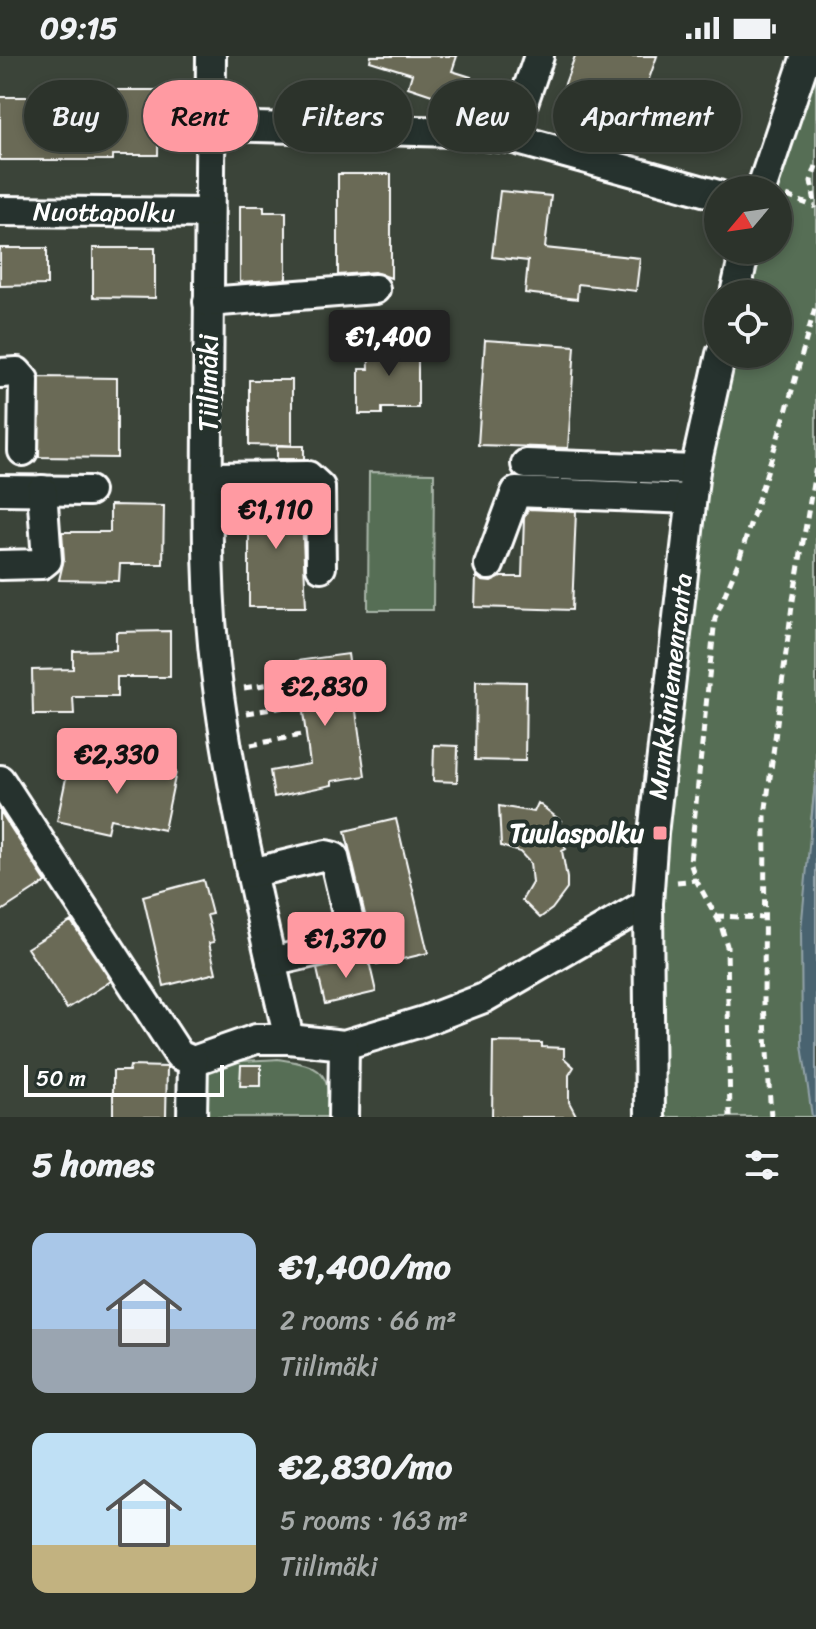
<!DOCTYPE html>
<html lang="en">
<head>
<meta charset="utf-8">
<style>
  :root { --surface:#2c332b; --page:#383f37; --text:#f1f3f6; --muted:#a6aaa9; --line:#484e47; --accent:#ff9aa2 }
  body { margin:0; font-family:Sriracha,sans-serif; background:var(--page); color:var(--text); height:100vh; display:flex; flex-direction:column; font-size:30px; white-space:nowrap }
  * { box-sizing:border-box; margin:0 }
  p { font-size:26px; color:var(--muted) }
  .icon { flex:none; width:44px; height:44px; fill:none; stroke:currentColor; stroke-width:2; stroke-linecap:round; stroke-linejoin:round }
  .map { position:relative; height:1061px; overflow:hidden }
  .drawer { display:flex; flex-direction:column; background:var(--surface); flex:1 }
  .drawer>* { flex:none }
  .hud { position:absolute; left:24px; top:24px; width:768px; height:72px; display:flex; gap:16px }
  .needle { width:52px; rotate:241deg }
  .fabs { position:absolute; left:704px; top:120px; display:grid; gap:16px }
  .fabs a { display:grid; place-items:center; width:88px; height:88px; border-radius:50%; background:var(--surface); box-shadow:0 4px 12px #0003,0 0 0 2px var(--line); font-size:40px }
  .scale { position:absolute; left:24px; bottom:20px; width:200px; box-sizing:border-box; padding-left:8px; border:4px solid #fff; border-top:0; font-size:22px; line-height:28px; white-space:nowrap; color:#fff; -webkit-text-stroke:6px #26332d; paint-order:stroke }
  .price { position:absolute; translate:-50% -68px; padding:0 18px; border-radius:8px; background:var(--accent); color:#111; font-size:26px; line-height:52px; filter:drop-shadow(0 2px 4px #0008) }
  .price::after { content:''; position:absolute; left:50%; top:48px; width:24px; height:18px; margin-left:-12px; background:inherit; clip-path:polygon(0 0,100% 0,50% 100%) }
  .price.selected { background:#222; color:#fff }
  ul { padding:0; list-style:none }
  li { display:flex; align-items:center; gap:24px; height:200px; padding:0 32px }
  li span { display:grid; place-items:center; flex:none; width:224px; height:160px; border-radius:16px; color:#555 }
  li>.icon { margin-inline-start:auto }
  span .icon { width:96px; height:96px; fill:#fffc; stroke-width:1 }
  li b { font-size:34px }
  h2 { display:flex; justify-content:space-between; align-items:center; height:96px; padding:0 32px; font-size:34px }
  .tag { padding:0 28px; border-radius:36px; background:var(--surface); box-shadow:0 4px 12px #0003,0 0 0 2px var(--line); font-size:28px; line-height:72px }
  .tag.selected { background:var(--accent); color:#111 }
  .status { display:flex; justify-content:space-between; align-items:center; height:56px; padding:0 40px; background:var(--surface); direction:ltr }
  .status svg { height:22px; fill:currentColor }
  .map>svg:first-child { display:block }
</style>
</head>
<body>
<div class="status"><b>09:15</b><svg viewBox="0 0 49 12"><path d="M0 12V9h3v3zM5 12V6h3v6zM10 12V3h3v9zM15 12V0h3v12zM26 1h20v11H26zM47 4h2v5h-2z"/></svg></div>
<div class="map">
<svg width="816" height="1061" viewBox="0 0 816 1061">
  <rect width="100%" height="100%" fill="#3b4439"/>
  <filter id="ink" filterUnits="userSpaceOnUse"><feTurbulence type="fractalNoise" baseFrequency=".0125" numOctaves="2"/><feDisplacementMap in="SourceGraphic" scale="16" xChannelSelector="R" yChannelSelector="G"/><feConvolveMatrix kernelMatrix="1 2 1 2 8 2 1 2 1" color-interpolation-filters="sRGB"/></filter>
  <g filter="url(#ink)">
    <path fill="#566e54" stroke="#aab6aa" stroke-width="2" d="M816 0V717L810 775 816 1061H664L660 930 665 777 699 447 732 298H778V238H746L757 194H778V134H774Z
      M369 416 434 417 433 554H368Z
      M278 1003C323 1010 330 1015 329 1061H202C203 1048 201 1026 207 1015 215 1003 263 1005 278 1003Z"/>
    <path fill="#4a646f" stroke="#92a2a9" stroke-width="2" d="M816 717V1061H812L802 989 801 874Z"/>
    <path fill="#6b6b56" stroke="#fff" stroke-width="2" d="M371 0H457L452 15 471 21 464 41 456 39 453 46 408 31 412 18 370 5Z
      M575 0H657L627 86 579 69 587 45 562 36Z
      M113 34H159L158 99H113V104H0V41H114Z
      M338 118H391V222L374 216 338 219Z
      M500 135 551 140 545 192 640 202 636 235 578 228 577 243 525 237 528 205 492 201Z
      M240 150H264V156H286V223L240 226Z
      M0 192H47V229L0 230Z
      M93 192H155V242L93 241Z
      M485 284 575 290 568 392 478 389Z
      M368 287H418V352H382V358H359V313H369Z
      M40 321 117 322V402L39 401Z
      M249 324H292V390L249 389Z
      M277 389 304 390V403H277Z
      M301 437 306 551H249V438Z
      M110 449 164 450 163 508H120L119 525 59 524 64 503 62 476H110Z
      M528 453 576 455 572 554 475 551 476 520 482 525 491 526 501 521H522L524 462Z
      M170 575V621H117V641H73L74 659H33L32 614 73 613V595L116 594V576Z
      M348 598 365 720 332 725V729L274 741 270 715 310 708 296 605Z
      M476 625 526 626 525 705 475 704Z
      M434 689 458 690 457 726 433 725Z
      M116 704 176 716 164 774 110 763 107 776 57 765 69 708 114 718Z
      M538 747 561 765 554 773 566 793 562 795 567 822V833L552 853 540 862 522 844 532 827 530 807 520 796 501 790 499 750 534 756Z
      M0 755 46 826 0 856Z
      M396 763 428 897 377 909 345 775Z
      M203 824 212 858 207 859 214 886 209 887 216 917 164 930 143 840Z
      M71 865 111 925 67 953 27 892Z
      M368 901 376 936 325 948 317 913Z
      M493 986 542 987V991L564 992V1002L574 1011 569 1019V1046L577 1061H492Z
      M241 1009H261V1030H240Z
      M130 1010 167 1011 166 1061H113V1015H129Z"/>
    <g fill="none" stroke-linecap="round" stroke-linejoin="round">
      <defs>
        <g id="minor">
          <path d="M211 0C209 117 209 234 208 350 208 439 205 528 216 616 231 740 261 861 289 983"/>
          <path d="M210 70 456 76 511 82 718 139"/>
          <path d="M511 82 539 0"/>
          <path d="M761 134 806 0"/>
          <path id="s1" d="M0 155 209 157"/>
          <path d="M735 238 745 194"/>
          <path d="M208 246 375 233"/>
          <path d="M0 317 17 316 24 324 23 395"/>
          <path d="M526 408 695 414"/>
          <path d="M208 421 308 420 320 431 321 511"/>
          <path d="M0 434 89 435"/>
          <path d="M0 509 42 508 47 504 42 434"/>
          <path d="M489 509 516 436 691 443"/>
          <path d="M0 724 179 999 193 1005 256 983H289L344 989 424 965 484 942 648 847"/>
          <path d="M251 817 326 799 334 801 353 882 348 888 271 906"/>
          <path d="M192 1061 193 1005"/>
          <path d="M343 1061 344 989"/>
          <path id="s2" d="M650 1061 648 847 653 778 695 414 721 298"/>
        </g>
      </defs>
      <use href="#minor" stroke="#fff" stroke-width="34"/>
      <path stroke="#fff" stroke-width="5" stroke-dasharray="8 6" stroke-linecap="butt" d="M816 110 811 125 816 152
        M787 140 815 151
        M244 632 299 624
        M247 657 302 648
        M251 689 306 678
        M677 826 696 824
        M716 860 765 862
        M730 1061 727 890 721 869 696 824 690 806 715 562 738 507 786 356 816 248
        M771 1061 764 947 765 760 792 550 816 410"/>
      <use href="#minor" stroke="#26332d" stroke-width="28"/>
    </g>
  </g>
  <rect fill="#ff9aa2" stroke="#26332d" stroke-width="3" x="652" y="769" width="16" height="16" rx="4"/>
  <g text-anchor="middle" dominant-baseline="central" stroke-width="8" stroke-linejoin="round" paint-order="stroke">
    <g font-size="26" fill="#fff" stroke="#26332d">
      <text stroke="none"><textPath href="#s1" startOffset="104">Nuottapolku</textPath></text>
      <text transform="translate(208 327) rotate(-90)">Tiilimäki</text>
      <text stroke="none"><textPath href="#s2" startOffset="432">Munkkiniemenranta</textPath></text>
    </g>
    <g font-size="26" font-weight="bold" fill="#fff" stroke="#26332d" text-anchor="end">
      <text x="644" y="777">Tuulaspolku</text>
    </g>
  </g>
</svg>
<div class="fabs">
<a><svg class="needle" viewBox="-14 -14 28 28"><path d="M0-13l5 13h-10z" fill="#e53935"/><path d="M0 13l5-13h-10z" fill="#a6aaa9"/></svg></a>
<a><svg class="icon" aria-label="locate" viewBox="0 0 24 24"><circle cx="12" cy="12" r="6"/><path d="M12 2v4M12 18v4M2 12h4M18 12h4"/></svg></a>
</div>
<div class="scale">50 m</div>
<b class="price selected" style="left:389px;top:322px">€1,400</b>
<b class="price" style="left:276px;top:495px">€1,110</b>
<b class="price" style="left:325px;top:672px">€2,830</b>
<b class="price" style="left:117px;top:740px">€2,330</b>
<b class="price" style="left:346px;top:924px">€1,370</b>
<div class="hud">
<a class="tag">Buy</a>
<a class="tag selected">Rent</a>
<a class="tag">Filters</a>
<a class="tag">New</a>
<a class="tag">Apartment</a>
</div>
</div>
<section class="drawer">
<h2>5 homes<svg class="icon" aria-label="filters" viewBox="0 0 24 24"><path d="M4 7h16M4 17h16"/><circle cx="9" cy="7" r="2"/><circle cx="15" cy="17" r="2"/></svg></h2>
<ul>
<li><span style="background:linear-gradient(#a9c7e8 60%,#9aa5b1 0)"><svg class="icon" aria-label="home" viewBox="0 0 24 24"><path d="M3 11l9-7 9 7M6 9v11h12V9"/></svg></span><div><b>€1,400/mo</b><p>2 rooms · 66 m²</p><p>Tiilimäki</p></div></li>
<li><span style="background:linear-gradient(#bfe0f5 70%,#c2b280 0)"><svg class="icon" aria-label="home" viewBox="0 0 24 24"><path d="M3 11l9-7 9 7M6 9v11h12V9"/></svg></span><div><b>€2,830/mo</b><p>5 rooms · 163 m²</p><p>Tiilimäki</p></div></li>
</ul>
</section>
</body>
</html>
